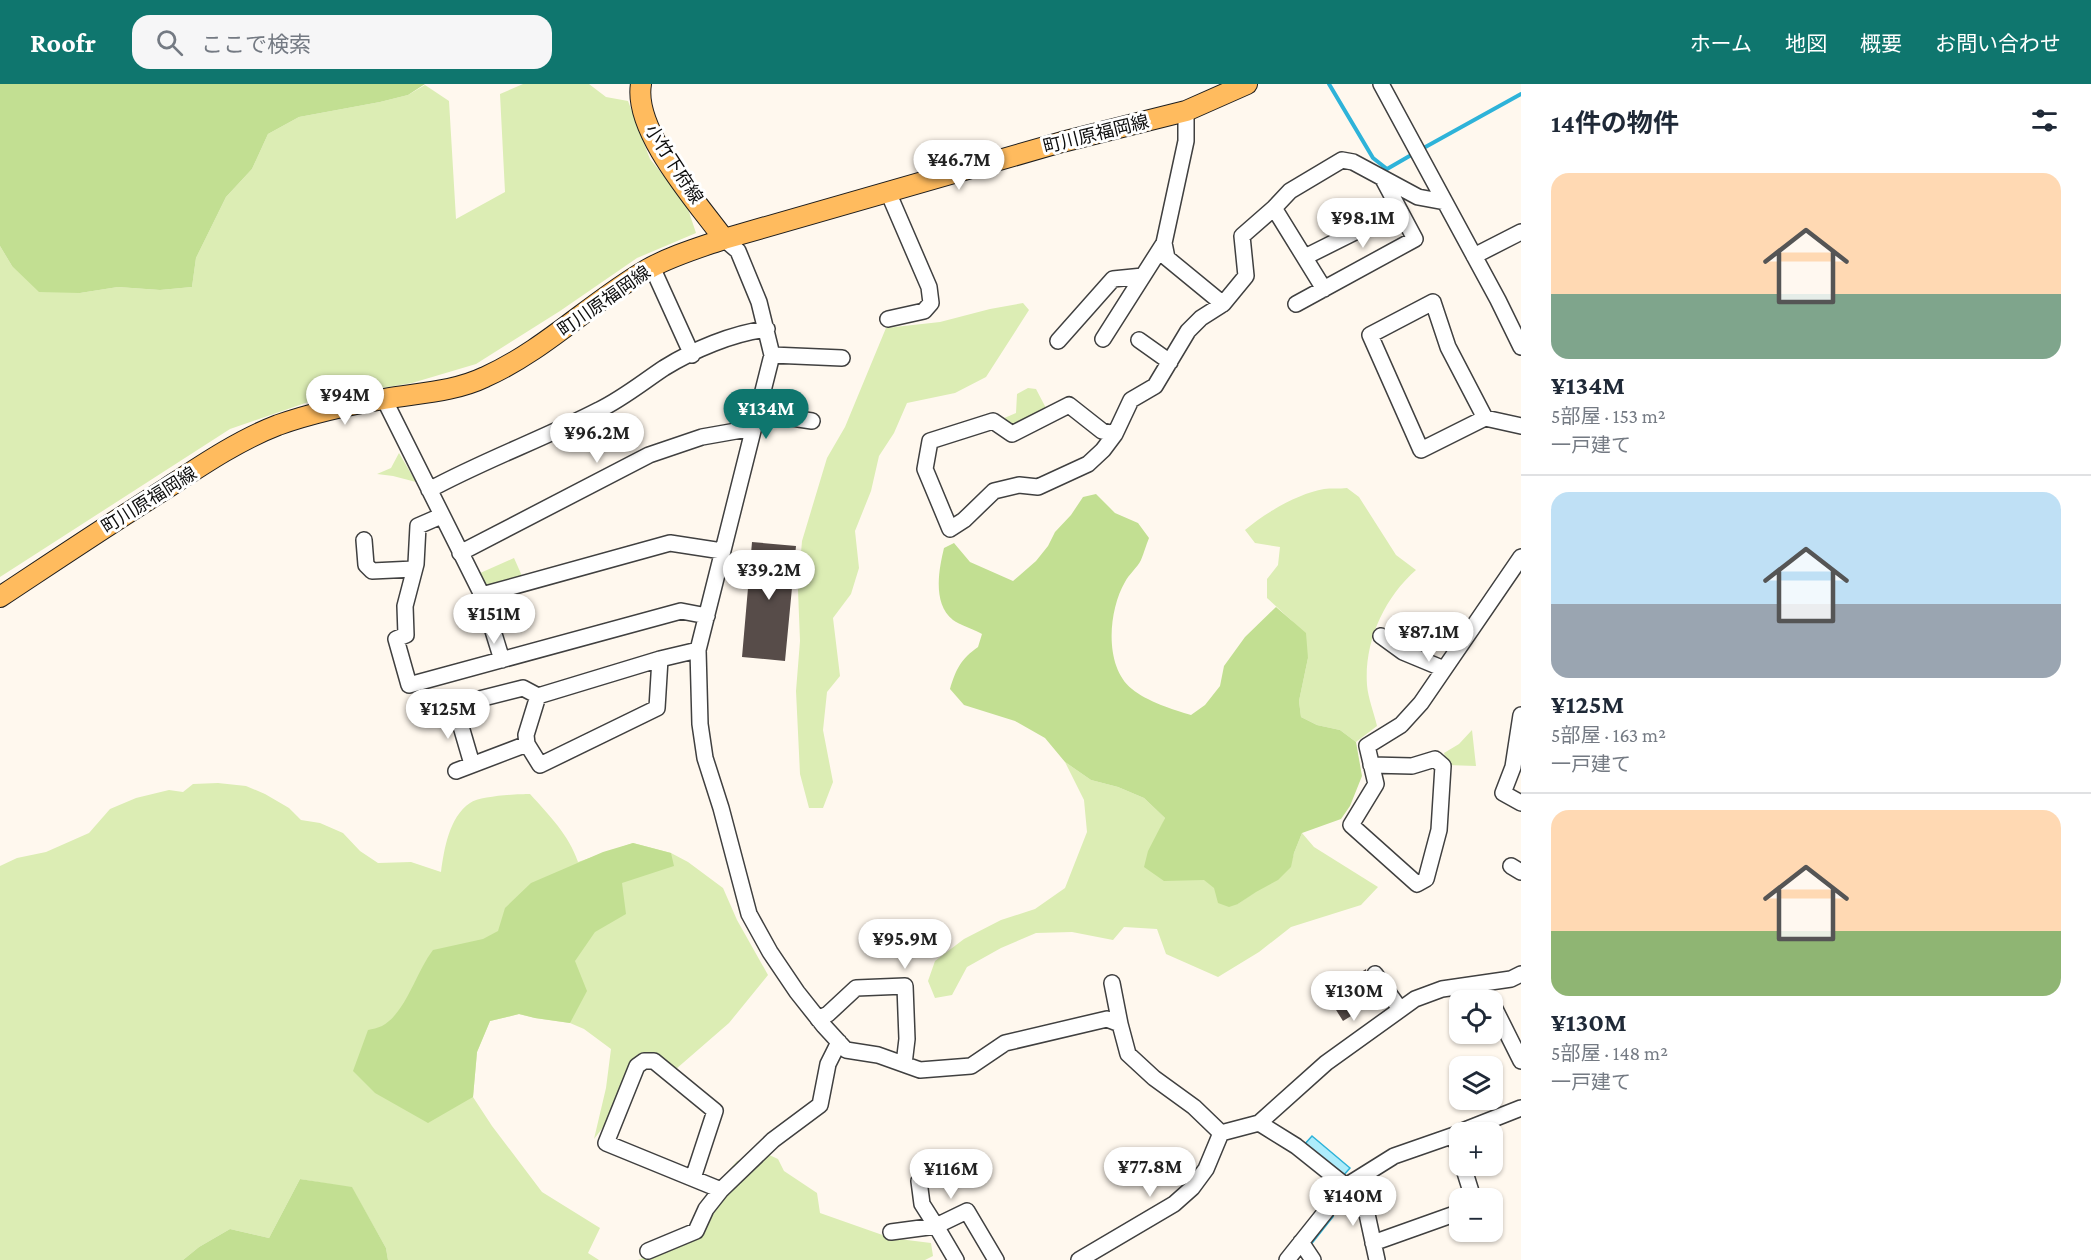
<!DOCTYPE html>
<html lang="ja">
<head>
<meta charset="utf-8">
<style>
  :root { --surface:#fff; --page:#f6f6f7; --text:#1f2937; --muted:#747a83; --line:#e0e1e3; --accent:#0f766e }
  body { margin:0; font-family:"Crimson Pro","Noto Sans JP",serif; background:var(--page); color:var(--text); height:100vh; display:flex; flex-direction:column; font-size:22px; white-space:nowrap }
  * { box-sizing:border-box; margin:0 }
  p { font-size:20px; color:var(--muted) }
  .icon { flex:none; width:33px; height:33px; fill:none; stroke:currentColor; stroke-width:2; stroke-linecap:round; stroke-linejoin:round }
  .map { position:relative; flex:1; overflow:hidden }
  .details { display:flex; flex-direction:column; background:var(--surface); width:570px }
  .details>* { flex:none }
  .controls { position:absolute; left:1449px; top:906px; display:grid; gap:12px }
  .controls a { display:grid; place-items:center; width:54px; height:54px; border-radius:12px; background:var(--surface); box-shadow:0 2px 4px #0004; font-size:30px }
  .price { position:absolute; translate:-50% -51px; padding:0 14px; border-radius:21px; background:#fff; color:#222; font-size:20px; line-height:39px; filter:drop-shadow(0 2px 3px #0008) }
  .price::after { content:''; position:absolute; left:50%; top:36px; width:18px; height:14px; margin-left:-9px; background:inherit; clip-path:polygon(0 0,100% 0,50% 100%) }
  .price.on { background:var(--accent); color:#fff }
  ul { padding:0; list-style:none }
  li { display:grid; align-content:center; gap:12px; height:318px; padding:0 30px }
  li+li { border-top:2px solid var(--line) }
  li span { display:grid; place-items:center; height:186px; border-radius:18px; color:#555 }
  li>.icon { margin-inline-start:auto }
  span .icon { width:108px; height:108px; fill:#fffc; stroke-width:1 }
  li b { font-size:26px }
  h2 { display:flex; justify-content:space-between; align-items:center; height:72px; padding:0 30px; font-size:26px }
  header { display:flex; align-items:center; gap:36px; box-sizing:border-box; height:84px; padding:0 30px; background:var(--accent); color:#fff }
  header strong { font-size:28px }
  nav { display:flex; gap:33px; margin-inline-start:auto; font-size:21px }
  .search { width:420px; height:54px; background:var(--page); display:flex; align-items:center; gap:15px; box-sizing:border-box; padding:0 21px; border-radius:18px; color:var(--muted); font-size:22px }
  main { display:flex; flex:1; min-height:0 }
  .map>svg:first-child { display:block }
</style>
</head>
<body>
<header>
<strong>Roofr</strong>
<div class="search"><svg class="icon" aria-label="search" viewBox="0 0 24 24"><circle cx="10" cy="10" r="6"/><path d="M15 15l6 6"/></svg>ここで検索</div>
<nav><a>ホーム</a><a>地図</a><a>概要</a><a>お問い合わせ</a></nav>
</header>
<main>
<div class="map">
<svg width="1521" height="1176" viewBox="0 0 1521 1176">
  <rect width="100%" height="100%" fill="#fff8ee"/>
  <path fill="#dcedb4" d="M523 0H589L606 13 628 17 650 75 686 119 696 149 637 174 560 227 476 280 412 299 317 315 230 345 0 493V162L12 182 80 209 118 203 160 206 192 203 196 174 226 113 252 85 268 50 299 33 380 18 408 11 425 1 449 17 456 135 505 108 500 10Z
    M1023 219 1029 226 986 293 955 309 907 319 894 349 879 372 871 407 855 447 859 484 851 510 833 534 840 592 827 608 823 646 833 698 823 724H809L800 690 796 607 800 557 798 506 802 457 827 374 845 343 886 244 940 238 990 225Z
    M1028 304 1036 305 1047 326 1018 344 1002 335 1016 329 1017 310Z
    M399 369 416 398 393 392 377 390 391 384Z
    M1347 404 1359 413 1396 471 1416 486C1384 514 1364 558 1367 601 1368 614 1374 629 1377 642L1356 658 1340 646 1317 641 1301 633 1299 617 1308 574 1292 537 1267 514V495L1278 481 1280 463 1255 459 1245 446C1263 430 1299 409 1324 405 1331 404 1339 405 1347 404Z
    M514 474 522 492 485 505 478 490Z
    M1472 646 1476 682 1447 681 1444 669 1459 660Z
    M1065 678 1091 696 1118 703 1144 714 1165 734 1158 750 1164 796 1204 795 1238 820 1290 783 1294 769 1302 749 1314 763 1378 803 1361 821 1291 843 1259 868 1218 893 1166 870 1157 845 1124 843 1113 856 1072 848 1036 849 1001 864 967 883 952 911 935 914 928 897 935 877 964 855 1001 836 1035 825 1065 804 1087 748 1084 716Z
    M218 699 246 702 265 710 289 724 301 736 320 739 343 749 360 767 378 779 411 778 441 788C444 766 449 733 470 719 480 712 517 710 530 710 549 731 569 751 578 778L633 759 671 769 688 778 723 804 737 836 768 891 729 939 676 985 652 973 635 974 617 1025 594 1055 606 1004 611 965 584 945 570 939 535 934 519 930 490 937 477 968 473 1013 492 1042 542 1108 600 1144 588 1169 599 1176H388L386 1164 352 1104 300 1095 269 1154 230 1145 199 1163 183 1176H0V782L17 774 46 768 89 749 110 725 136 714 169 706 183 708 193 700Z
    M765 1069 778 1075 784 1087 817 1109 820 1129 891 1154 931 1159 933 1172 925 1176H638L669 1163 696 1140 702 1117 737 1077Z"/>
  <path fill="#c2df92" d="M0 0H425L408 11 380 18 299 33 268 50 252 85 226 113 196 174 192 203 160 206 118 203 80 209 39 208 12 182 0 162Z
    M1096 410 1115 429 1138 439 1149 454C1146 461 1144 469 1141 476 1137 484 1129 490 1125 498 1108 527 1104 583 1132 605 1146 617 1174 626 1191 631L1205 621 1220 602 1224 582 1245 553 1276 523 1306 549 1308 574 1299 617 1301 633 1317 641 1340 646 1356 658 1362 692 1350 722 1341 735 1302 749 1294 769 1291 783 1278 796 1256 808 1238 820 1229 823 1218 819 1214 804 1204 796 1164 797 1144 783 1148 767 1165 734 1144 714 1118 703 1091 696 1065 678 1045 654 1015 637 964 621 950 605C956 585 961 575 978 563L982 550C974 545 959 541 953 536 932 519 939 485 944 464L954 459 970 478 1013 497 1036 477 1048 462 1055 448 1071 431 1083 413Z
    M633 759 671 769 674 782 622 799 626 830 595 848 575 877 587 907 570 939 535 934 519 930 490 937 477 968 473 1013 428 1039 375 1009 353 987 368 946C372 945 378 944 382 942 406 929 416 888 433 866L483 855 498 847 505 824 531 799 603 768Z
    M300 1095 352 1103 386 1164 388 1176H183L199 1163 230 1145 269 1154Z"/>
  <path fill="#adecfb" stroke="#2eb3d9" stroke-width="1.5" d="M1312 1052 1350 1084 1342 1093 1304 1061Z"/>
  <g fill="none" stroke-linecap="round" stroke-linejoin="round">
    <path stroke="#2eb3d9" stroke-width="4" d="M1329 0 1373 74 1387 85 1413 70
      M1420 66 1521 10
      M1309 1161 1332 1132"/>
  </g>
  <path fill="#574c49" d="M752 458 796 462 785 577 742 573Z
    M1366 885 1367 895 1380 914 1343 937 1326 910Z"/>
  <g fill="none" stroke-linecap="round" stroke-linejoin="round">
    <defs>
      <path id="minor" d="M1381 0 1498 216 1521 263
        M1186 27V57L1164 159 1167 174 1223 220 1246 192 1242 152 1274 124 1290 107 1342 76 1353 78 1418 113 1445 118
        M888 108 929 203 931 219 924 227 888 235
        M1274 124 1324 205
        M724 155 738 167 759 218 772 271 698 566 700 640 705 674 721 724 749 830 770 868 797 908 824 942 846 966 878 971 920 986 971 982 1005 959 1107 935 1120 940 1128 970 1154 994 1194 1023 1221 1049
        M1474 172 1521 148
        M1305 173 1399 126
        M652 183 692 271
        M1296 220 1415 155 1383 95
        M1103 255 1164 159
        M1139 256 1170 278
        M1058 257 1113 195 1143 192
        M772 271 842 274
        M384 315 482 511 670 459 722 467
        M757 329 812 337
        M1485 334 1421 366 1370 251 1433 218 1448 263 1485 334 1521 342
        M1115 350 1102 347 1069 321 1012 350 993 337 930 357 925 385 950 445 964 436 994 407 1019 401 1038 403 1088 380 1103 366 1115 350 1131 316 1155 302 1188 247 1201 234 1223 220
        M429 406C484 376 543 355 599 326 622 315 643 298 664 284 693 266 733 249 767 245
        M441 432 418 442 416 480 405 522 406 551 396 555 409 601 681 527 707 532
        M364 456 366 481 372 487 414 485
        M460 469 649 371 702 353 753 344
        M482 511 502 576
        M1381 552 1403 568 1444 585
        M538 612 526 651 527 660 540 681 657 624 660 575
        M455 622 472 680
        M424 629 523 604 538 612 660 575 698 566
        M1521 631 1513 683 1503 709 1521 719
        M1371 681 1412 682 1435 675 1443 682 1439 746 1426 795 1417 800 1351 741 1376 700 1367 662 1401 641 1421 619 1521 473
        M456 687 527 660
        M1511 782 1521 788
        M1375 890 1400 925
        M1112 899 1120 940
        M1492 919 1521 977
        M818 935 828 930 856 904 905 902 907 955 904 980
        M1259 1039 1296 1062 1346 1102 1394 1072 1460 1049
        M1460 1048 1521 1024
        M1221 1049 1259 1039 1326 979 1415 915 1442 905 1511 895 1521 890
        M1454 1051 1460 1069
        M1463 1082 1473 1114
        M693 1094 715 1027 654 977H644L637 982 606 1059 721 1106 773 1056 820 1021 828 980 839 958
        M891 1148 936 1142 922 1120 919 1097
        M1301 1158 1313 1176
        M1373 1159 1460 1128
        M648 1167 696 1147 706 1125 721 1106
        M956 1176 936 1142 967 1127 996 1176
        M1079 1176 1174 1120 1192 1104 1206 1085 1221 1049
        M1287 1176 1346 1102 1367 1130 1377 1176"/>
      <path id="major" d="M641 0C633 47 697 118 724 155
        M0 513C56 476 111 439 167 404 202 381 239 356 278 341 312 329 348 321 384 315 417 309 454 308 485 293 545 266 591 218 648 185 671 172 698 164 724 155L1062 58 1186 27 1247 0"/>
    </defs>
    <use href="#minor" stroke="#404040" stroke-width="18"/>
    <use href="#major" stroke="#1e1e1e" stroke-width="22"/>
    <use href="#minor" stroke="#fff" stroke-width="15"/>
    <use href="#major" stroke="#ffbb5e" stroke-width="20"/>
  </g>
  <g text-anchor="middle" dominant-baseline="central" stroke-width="6" stroke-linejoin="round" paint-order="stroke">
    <g font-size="18" fill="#0d0d0d" stroke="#fff">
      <text transform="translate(1096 50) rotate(-14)">町川原福岡線</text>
      <text transform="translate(674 80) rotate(57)">小竹下府線</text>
      <text transform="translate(604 217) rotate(-35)">町川原福岡線</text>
      <text transform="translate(149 416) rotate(-32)">町川原福岡線</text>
    </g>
  </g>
</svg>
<div class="controls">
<a><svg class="icon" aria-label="locate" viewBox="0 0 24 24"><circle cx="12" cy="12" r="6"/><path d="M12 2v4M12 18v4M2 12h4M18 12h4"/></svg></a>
<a><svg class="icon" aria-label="layers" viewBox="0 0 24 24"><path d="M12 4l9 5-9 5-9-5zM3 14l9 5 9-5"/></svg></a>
<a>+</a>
<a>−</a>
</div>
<b class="price" style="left:959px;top:107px">¥46.7M</b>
<b class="price" style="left:1363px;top:165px">¥98.1M</b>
<b class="price" style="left:345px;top:342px">¥94M</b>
<b class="price on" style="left:766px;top:356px">¥134M</b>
<b class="price" style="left:597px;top:380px">¥96.2M</b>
<b class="price" style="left:769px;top:517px">¥39.2M</b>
<b class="price" style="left:494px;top:561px">¥151M</b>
<b class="price" style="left:1429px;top:579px">¥87.1M</b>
<b class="price" style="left:448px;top:656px">¥125M</b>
<b class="price" style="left:905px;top:886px">¥95.9M</b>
<b class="price" style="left:1354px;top:938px">¥130M</b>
<b class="price" style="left:1150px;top:1114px">¥77.8M</b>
<b class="price" style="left:951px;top:1116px">¥116M</b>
<b class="price" style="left:1353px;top:1143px">¥140M</b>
</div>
<section class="details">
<h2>14件の物件<svg class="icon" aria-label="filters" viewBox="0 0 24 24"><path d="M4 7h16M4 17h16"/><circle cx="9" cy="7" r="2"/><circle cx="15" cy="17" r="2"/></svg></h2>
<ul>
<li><span style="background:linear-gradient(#ffd9b3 65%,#7fa58c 0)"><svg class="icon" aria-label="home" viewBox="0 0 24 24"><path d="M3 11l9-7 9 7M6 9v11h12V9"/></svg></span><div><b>¥134M</b><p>5部屋 · 153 m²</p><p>一戸建て</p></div></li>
<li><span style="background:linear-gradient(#bfe0f5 60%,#9aa5b1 0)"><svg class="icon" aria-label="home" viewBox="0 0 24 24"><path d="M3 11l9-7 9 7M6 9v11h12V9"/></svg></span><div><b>¥125M</b><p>5部屋 · 163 m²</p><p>一戸建て</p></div></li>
<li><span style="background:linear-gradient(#ffd9b3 65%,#8fb573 0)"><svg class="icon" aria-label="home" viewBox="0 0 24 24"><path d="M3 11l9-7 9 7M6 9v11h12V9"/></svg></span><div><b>¥130M</b><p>5部屋 · 148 m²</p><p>一戸建て</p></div></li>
</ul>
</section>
</main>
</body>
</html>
